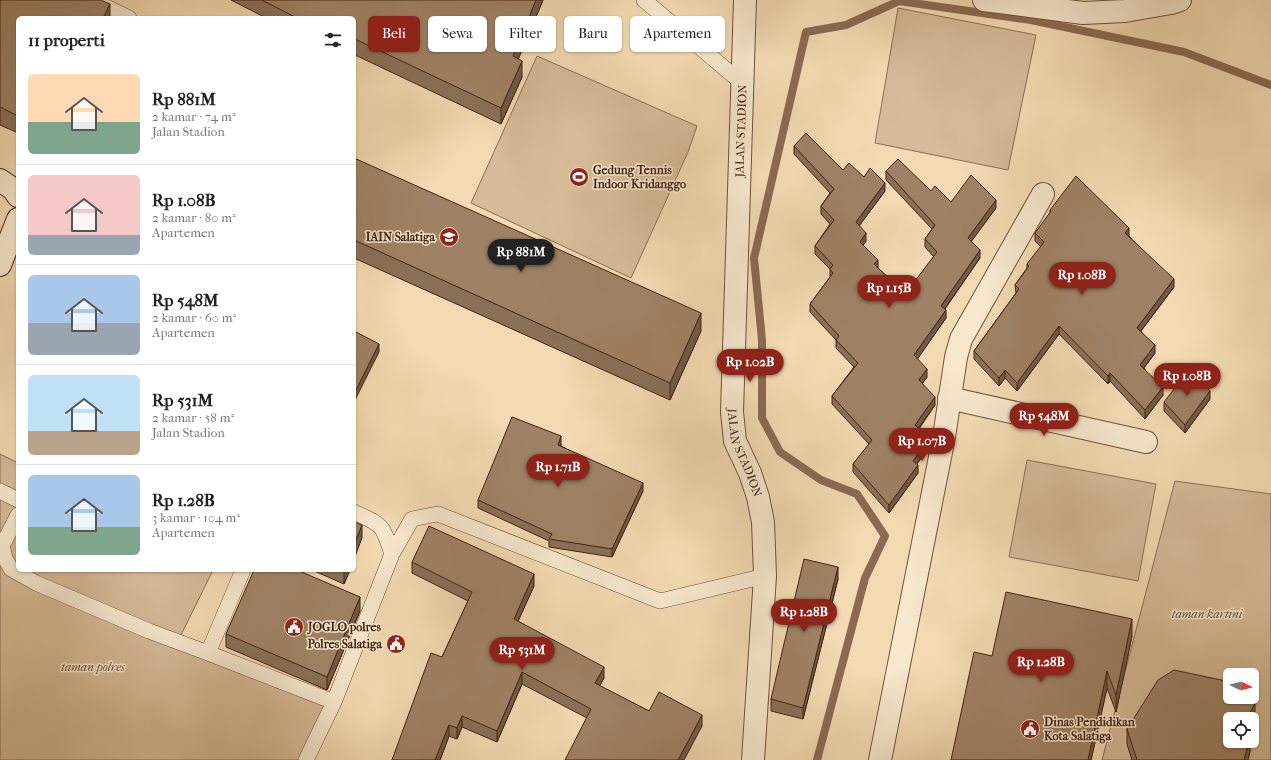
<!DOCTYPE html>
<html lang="id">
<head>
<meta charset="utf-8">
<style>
  :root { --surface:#fff; --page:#f2f2f2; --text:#222; --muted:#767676; --line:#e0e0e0; --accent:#8f2418 }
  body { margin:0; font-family:"IM FELL French Canon",serif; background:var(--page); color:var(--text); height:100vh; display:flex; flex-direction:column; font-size:15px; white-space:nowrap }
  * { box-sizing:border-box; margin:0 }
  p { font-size:13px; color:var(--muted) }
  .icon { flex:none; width:22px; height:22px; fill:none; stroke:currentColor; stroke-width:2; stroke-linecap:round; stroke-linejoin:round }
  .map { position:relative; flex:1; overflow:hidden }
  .side { position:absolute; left:16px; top:16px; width:340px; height:556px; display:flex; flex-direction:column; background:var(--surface); border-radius:6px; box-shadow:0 1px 3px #0004 }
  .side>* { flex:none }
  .banner { position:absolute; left:368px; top:16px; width:380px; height:36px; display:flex; gap:8px }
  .needle { width:26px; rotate:96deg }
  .buttons { position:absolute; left:1223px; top:668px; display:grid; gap:8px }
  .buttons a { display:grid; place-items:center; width:36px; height:36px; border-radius:6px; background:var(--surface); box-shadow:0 1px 3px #0004; font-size:20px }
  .price { position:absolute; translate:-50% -34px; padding:0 9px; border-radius:14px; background:var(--accent); color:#fff; font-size:13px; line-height:26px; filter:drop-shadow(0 1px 2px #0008) }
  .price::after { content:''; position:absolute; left:50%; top:24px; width:12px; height:9px; margin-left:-6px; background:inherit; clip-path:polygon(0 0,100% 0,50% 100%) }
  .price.current { background:#222; color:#fff }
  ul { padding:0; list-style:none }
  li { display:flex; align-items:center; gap:12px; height:100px; padding:0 12px }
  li+li { border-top:1px solid var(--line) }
  li span { display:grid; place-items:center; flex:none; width:112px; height:80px; border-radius:6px; color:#555 }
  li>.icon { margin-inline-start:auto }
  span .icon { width:48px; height:48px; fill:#fffc; stroke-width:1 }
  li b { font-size:17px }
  h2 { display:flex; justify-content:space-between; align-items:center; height:48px; padding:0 12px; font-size:17px }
  .tag { padding:0 14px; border-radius:6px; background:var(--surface); box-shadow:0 1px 3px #0004; font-size:14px; line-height:36px }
  .tag.current { background:var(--accent); color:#fff }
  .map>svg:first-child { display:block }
</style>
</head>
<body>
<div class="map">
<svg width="1271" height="760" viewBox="0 0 1271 760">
  <rect width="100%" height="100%" fill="#f3dab2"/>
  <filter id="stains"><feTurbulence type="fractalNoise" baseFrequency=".005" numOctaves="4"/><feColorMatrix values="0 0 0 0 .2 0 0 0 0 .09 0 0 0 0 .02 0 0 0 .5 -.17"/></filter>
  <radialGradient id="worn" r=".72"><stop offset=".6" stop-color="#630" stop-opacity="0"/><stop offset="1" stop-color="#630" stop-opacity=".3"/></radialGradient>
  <path fill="#d5bb97" stroke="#8c6e54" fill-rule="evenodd" d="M898 8 1036 35 1008 170 875 143Z
    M537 56 697 126 688 152 631 278 471 203Z
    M0 454 18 463V570H213L181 635 328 703 299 760H0Z
    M1027 460 1156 484 1138 581 1009 557Z
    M1175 481 1271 494V760H1102ZM1230 675H1252V697H1230ZM1230 719H1252V741H1230Z"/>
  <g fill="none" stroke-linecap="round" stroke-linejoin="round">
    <path stroke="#8a6b51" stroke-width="8" d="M817 760 865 578 885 536 857 494 821 480 780 452 762 418V340L754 258 806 32 846 25 899 1 1031 20 1184 52 1271 85"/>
    <defs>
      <path id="lane" d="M92 0 129 18
        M644 0 742 83
        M0 491 18 500
        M354 512C383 526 382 523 392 554
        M18 515 2 546 5 558 11 569 36 583 149 631 208 653 243 570
        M208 653 334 702 306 760
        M334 702 392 554 412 519 438 514 660 601 765 576"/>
      <g id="street">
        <path id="s1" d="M745 0 732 412 735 441 750 473 758 497 763 522 765 576 753 760"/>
        <path d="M984 0 1083 13 1125 11 1171 3 1180 0"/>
        <path d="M949 398 1146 442"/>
        <path d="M880 760 944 437 956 357 961 339 1043 194"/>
      </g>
      <path id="secondary" d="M0 180 13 189 18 196
        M0 265 18 219"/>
    </defs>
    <use href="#lane" stroke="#705039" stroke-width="16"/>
    <use href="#street" stroke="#705039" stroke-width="24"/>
    <use href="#secondary" stroke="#421" stroke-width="24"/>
    <use href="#lane" stroke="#f7e7cd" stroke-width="15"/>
    <use href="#street" stroke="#f7e7cd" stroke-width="22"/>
    <use href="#secondary" stroke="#f7e7cd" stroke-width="22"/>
  </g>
  <path fill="#897057" stroke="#421" d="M0 0 110 18H18V133L0 125Z
    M231 0H543L518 59 522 77 501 124 355 55 354 18H266Z
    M794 146 843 170 864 177 885 191 859 226 866 241 863 245 878 268 905 294 934 257 925 247V239L932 229 886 180V171L931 191 951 202 996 208 971 241 980 258 945 309 946 318 917 359 927 377 922 384 935 405 919 429 929 447 917 464 918 473 889 513 853 472V464L869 444 832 404V396L854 367 836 348V340L810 312V304L830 277V269L815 254V246L830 224 821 214V206L830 193 794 154Z
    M354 158 701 331 670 400 354 258Z
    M1050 210 1129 236 1174 287 1141 331 1155 353 1144 368 1163 395 1145 419 1110 381 1108 384 1059 334 1017 391 1005 378 999 386 974 359V351L1016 293 1015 285 1027 268V264L1041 247 1035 241V233L1050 214Z
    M1210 399 1185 433 1164 411V402Z
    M561 444V446L643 491 612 557 549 547V541L478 508V500Z
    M412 562 534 586 518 621 604 678 599 686 649 711 702 726 587 718 522 684 497 742 462 727 457 739 449 736 440 760H392L442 657 468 601 412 573Z
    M312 570H350L344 584Z
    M838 579 803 719 771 711V699Z
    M360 611 327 690 226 647V634Z
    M1132 636 1116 712 1107 688 1091 760H951L992 656Z
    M1230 697 1255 719H1230L1250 741V751L1248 760H1132L1127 744V729Z"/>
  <path fill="#6f5b47" stroke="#421" d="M536 0H543L513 72V56Z
    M110 4V18H103Z
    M355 39V55L354 57V41Z
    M522 61V77L501 124V108Z
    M885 183V191L856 230V222Z
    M996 200V208L968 246V238Z
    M1129 228V236L1125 233Z
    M866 233V241L860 250V242Z
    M980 250V258L941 314V306Z
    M878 260V268L874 264Z
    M1174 279V287L1137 336V328Z
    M946 310V318L914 364V355Z
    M701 313V331L670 400V383Z
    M1059 326V334L1017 391V383Z
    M379 344V352L354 402V394Z
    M1155 345V353L1140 373V365Z
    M927 369V377L919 388V380Z
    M1005 370V378L999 386V378Z
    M1110 373V381L1108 384V376Z
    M1163 387V395L1145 419V410Z
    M1210 391V399L1185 433V425Z
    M935 397V405L915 433V425Z
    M561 436V444L558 453V445Z
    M929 439V447L913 469V461Z
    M918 465V473L889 513V505Z
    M643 483V491L612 557V549Z
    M362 525V538L354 559V545Z
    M838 567V579L803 719V708Z
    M345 570H350L344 584V571Z
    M534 574V586L514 630V619Z
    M360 597V611L327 690V677Z
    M1132 619V636L1116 712V695Z
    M604 667V678L595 694V683Z
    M1107 671V688L1091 760H1088Z
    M522 672V684L497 742V731Z
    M1255 704V719L1252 724V719H1246Z
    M702 715V726L684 760H678Z
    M462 716V727L457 739V728Z
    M449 725V736L440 760H435Z
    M1249 741H1250V751L1248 760H1244Z"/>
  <path fill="#9f8265" stroke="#421" d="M0 0H101L110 4 103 18H18V116L0 107Z
    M262 0H536L513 56 522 61 501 108 355 39 354 41V18H297Z
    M806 133 843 170 849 163 864 177 870 168 885 183 856 222 866 233 860 242 878 260 874 264 905 294 937 252 925 239 935 225 886 171 898 159 931 191 935 186 951 202 971 175 996 200 968 238 980 250 941 306 946 310 914 355 927 369 919 380 935 397 915 425 929 439 913 461 918 465 889 505 853 464 872 440 832 396 858 363 836 340 839 336 810 304 833 273 830 269 833 265 815 246 834 220 821 206 834 189 794 146Z
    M354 158 701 313 670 383 354 240Z
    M1076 176 1129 228 1125 233 1174 279 1137 328 1155 345 1140 365 1163 387 1145 410 1110 373 1108 376 1059 326 1017 383 1005 370 999 378 974 351 1019 289 1015 285 1029 266 1027 264 1044 242 1035 233 1051 211 1050 210Z
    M354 331 379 344 354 394Z
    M1189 370 1210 391 1185 425 1164 402Z
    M512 417 561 436 558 445 643 483 612 549 549 539 552 534 478 500Z
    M354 522 362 525 354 545Z
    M429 526 534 574 514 619 604 667 595 683 649 711 659 692 702 715 678 760H565L591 709 522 672 497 731 462 716 457 728 449 725 435 760H392L431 653 442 657 472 592 412 562Z
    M804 559 838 567 803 708 771 699Z
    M254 570H297L360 597 327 677 226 634Z
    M1006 592 1132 619 1116 695 1107 671 1088 760H951L974 652 992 656Z
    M1174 670 1226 681 1230 688V697H1236V698L1255 699V704L1246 719H1230V741H1249L1244 760H1137L1127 729 1158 680Z"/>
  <defs>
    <symbol id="stadium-disc" viewBox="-11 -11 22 22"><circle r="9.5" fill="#8f2418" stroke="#f7e7cd"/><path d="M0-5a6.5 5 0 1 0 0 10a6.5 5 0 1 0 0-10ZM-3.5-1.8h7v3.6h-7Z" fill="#fff"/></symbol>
    <symbol id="university-disc" viewBox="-11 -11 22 22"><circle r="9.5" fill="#8f2418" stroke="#f7e7cd"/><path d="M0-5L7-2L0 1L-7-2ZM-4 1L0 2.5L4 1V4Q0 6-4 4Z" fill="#fff"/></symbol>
    <symbol id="civic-disc" viewBox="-11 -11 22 22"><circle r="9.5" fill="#8f2418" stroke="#f7e7cd"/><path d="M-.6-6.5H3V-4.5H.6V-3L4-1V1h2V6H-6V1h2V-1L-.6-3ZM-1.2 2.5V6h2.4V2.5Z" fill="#fff"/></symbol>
  </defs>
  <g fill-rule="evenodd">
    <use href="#stadium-disc" x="568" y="166" width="22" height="22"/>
    <use href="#university-disc" x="438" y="226" width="22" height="22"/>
    <use href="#civic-disc" x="283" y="616" width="22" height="22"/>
    <use href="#civic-disc" x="385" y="633" width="22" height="22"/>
    <use href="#civic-disc" x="1019" y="718" width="22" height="22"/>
  </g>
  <g text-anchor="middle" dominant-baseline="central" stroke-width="3" stroke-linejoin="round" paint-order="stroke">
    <g font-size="12" fill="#421" stroke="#f7e7cd">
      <text transform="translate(741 131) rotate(-88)">JALAN STADION</text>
      <text stroke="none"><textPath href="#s1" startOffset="455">JALAN STADION</textPath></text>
    </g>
    <g font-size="12" font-weight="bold" fill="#421" stroke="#f7e7cd" text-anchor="start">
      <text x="593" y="170">Gedung Tennis<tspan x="593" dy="14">Indoor Kridanggo</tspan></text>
      <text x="435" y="237" text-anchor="end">IAIN Salatiga</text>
      <text x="308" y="627">JOGLO polres</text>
      <text x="382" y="644" text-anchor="end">Polres Salatiga</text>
      <text x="1044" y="722">Dinas Pendidikan<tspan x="1044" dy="14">Kota Salatiga</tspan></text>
    </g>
    <g font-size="12" font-style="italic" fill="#684832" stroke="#f7e7cd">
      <text x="1207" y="614">taman kartini</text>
      <text x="93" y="667">taman polres</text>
    </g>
  </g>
  <rect width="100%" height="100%" filter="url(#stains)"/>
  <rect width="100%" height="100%" fill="url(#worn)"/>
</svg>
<div class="buttons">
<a><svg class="needle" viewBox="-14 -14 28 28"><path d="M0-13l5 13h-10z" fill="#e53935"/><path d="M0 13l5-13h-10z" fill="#767676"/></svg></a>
<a><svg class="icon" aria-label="locate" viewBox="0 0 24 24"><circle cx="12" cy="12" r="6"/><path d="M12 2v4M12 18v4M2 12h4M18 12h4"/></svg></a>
</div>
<b class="price current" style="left:521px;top:273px">Rp 881M</b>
<b class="price" style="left:1082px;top:296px">Rp 1.08B</b>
<b class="price" style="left:889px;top:309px">Rp 1.15B</b>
<b class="price" style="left:750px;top:383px">Rp 1.02B</b>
<b class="price" style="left:1187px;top:397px">Rp 1.08B</b>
<b class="price" style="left:1044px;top:437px">Rp 548M</b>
<b class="price" style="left:922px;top:462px">Rp 1.07B</b>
<b class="price" style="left:558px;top:488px">Rp 1.71B</b>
<b class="price" style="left:804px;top:633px">Rp 1.28B</b>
<b class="price" style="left:522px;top:671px">Rp 531M</b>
<b class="price" style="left:1041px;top:683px">Rp 1.28B</b>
<div class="banner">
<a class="tag current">Beli</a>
<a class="tag">Sewa</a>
<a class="tag">Filter</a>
<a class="tag">Baru</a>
<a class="tag">Apartemen</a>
</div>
<section class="side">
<h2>11 properti<svg class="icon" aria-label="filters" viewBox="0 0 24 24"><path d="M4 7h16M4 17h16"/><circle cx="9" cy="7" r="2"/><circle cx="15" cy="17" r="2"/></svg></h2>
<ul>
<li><span style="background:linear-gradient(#ffd9b3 60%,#7fa58c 0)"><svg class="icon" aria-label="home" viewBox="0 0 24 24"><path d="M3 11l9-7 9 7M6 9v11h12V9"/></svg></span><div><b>Rp 881M</b><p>2 kamar · 74 m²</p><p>Jalan Stadion</p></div></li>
<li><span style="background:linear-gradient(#f6c9c9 75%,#9aa5b1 0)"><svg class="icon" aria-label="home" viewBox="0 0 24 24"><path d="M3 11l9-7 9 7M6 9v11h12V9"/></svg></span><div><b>Rp 1.08B</b><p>2 kamar · 80 m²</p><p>Apartemen</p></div></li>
<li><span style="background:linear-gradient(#a9c7e8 60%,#9aa5b1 0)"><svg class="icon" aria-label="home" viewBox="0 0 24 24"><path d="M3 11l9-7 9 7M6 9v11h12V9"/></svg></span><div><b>Rp 548M</b><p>2 kamar · 60 m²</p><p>Apartemen</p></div></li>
<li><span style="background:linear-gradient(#bfe0f5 70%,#b9a48a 0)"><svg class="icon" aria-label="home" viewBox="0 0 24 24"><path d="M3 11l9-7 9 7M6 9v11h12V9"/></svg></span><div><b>Rp 531M</b><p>2 kamar · 58 m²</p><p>Jalan Stadion</p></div></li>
<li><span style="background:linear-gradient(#a9c7e8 65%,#7fa58c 0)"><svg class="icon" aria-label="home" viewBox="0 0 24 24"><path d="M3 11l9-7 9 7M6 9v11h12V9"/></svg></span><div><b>Rp 1.28B</b><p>3 kamar · 104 m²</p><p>Apartemen</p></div></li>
</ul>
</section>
</div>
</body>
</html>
